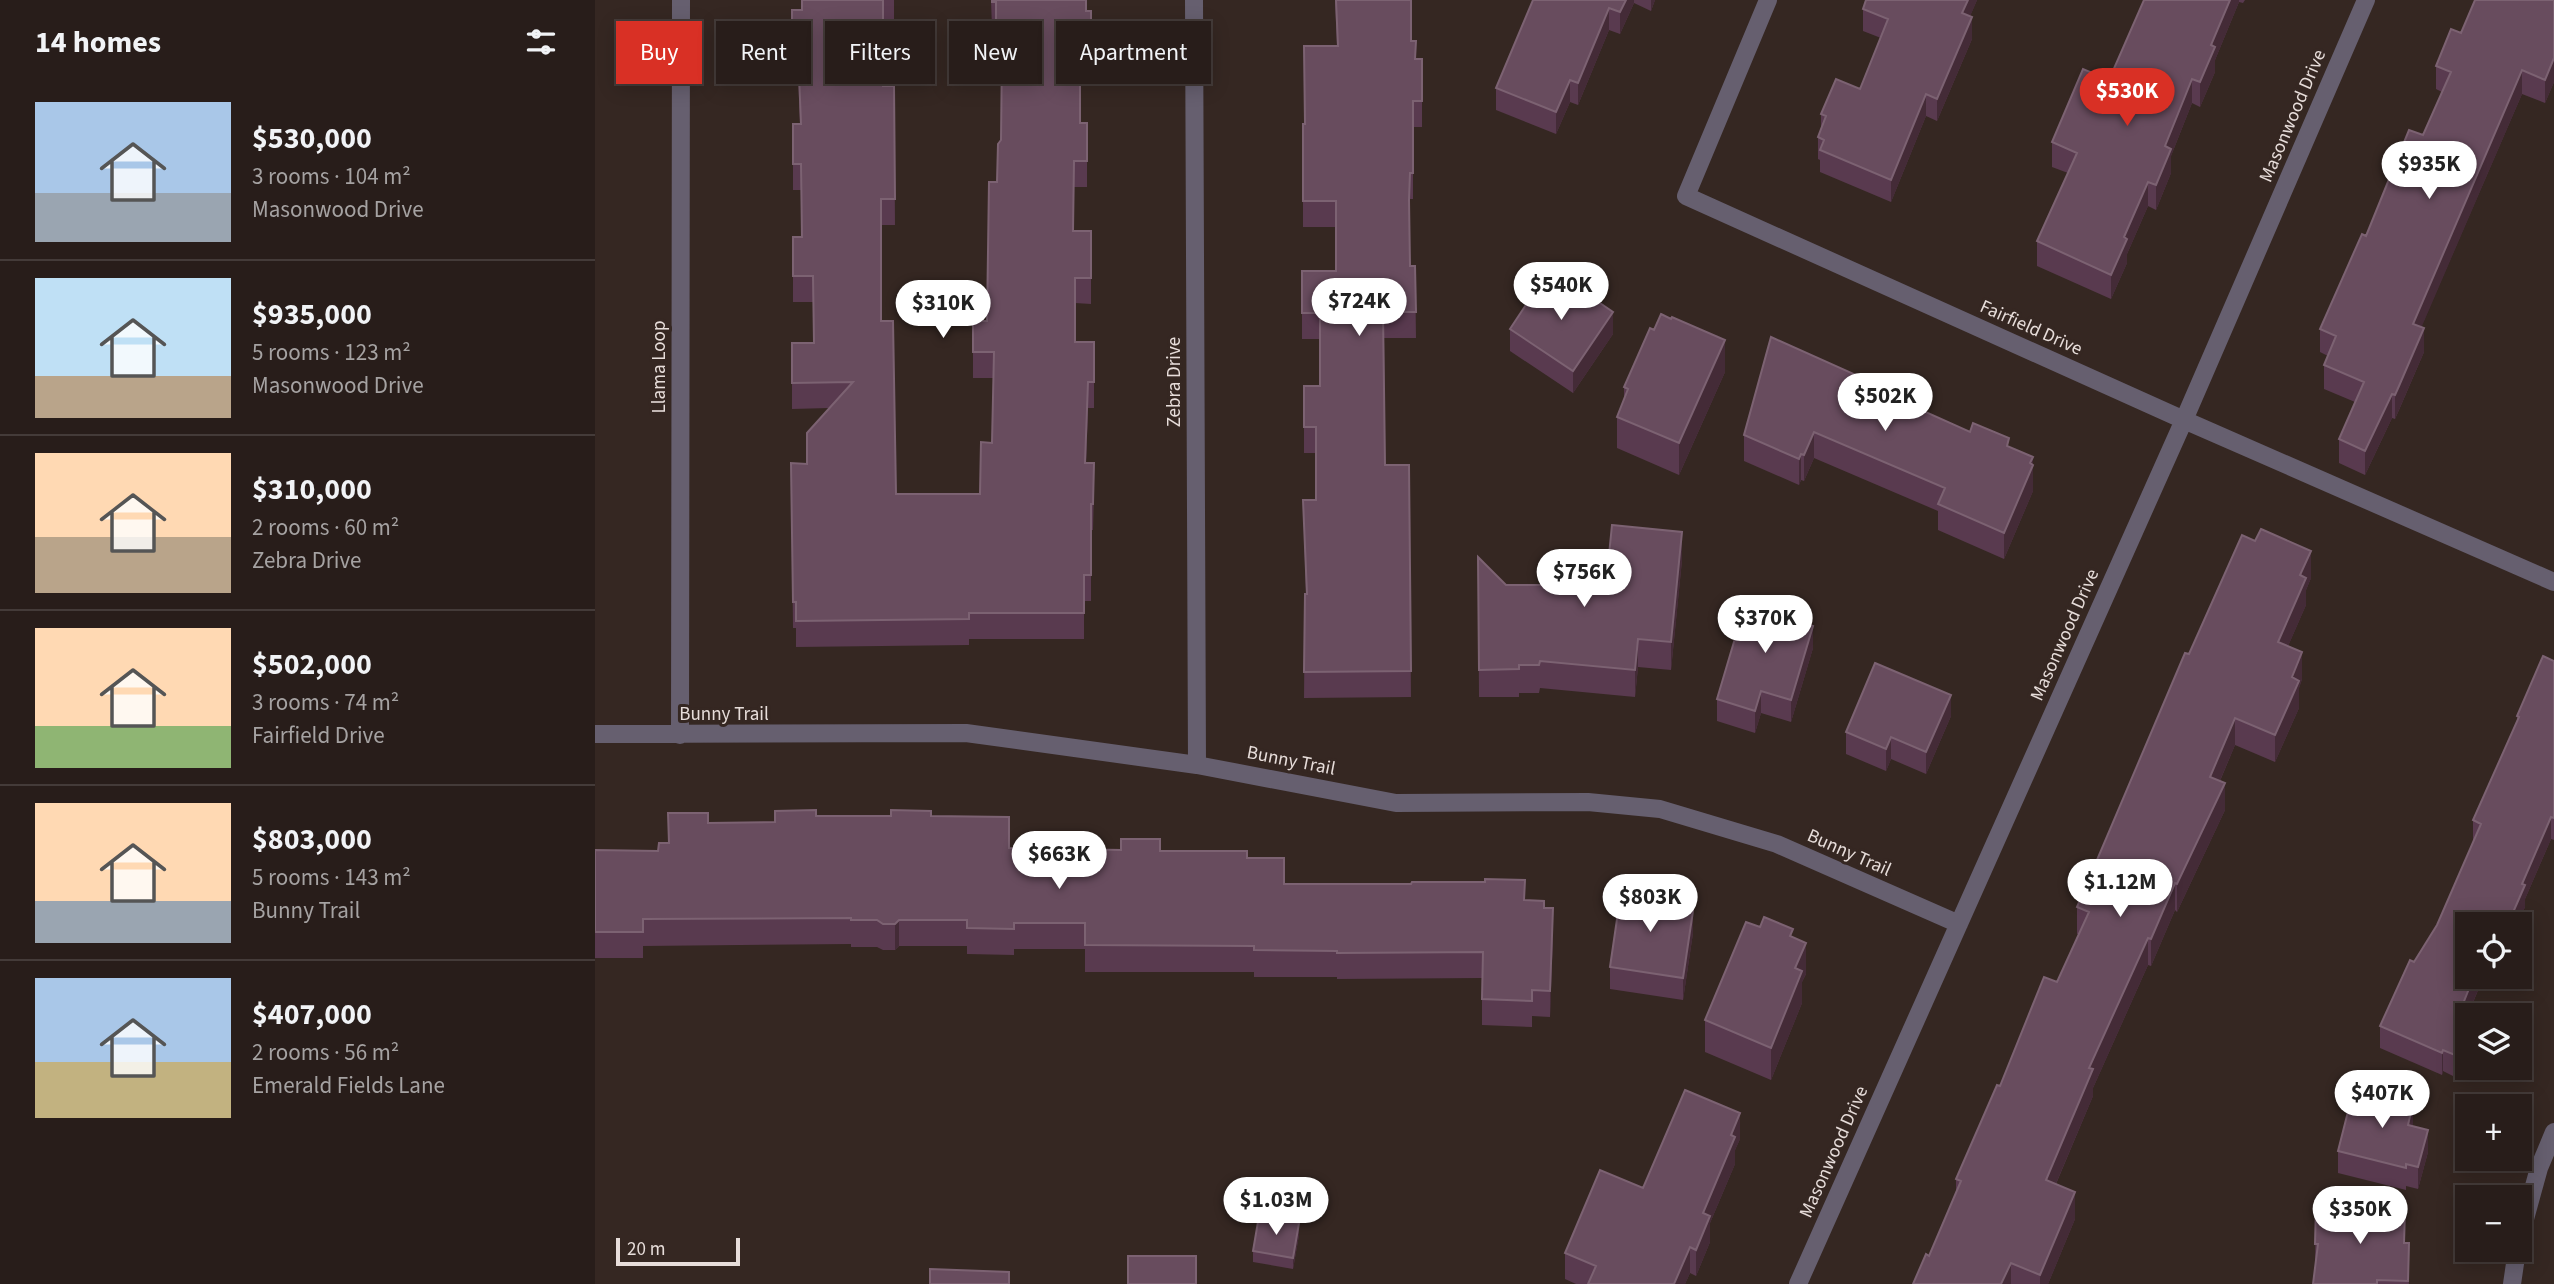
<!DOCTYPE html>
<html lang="en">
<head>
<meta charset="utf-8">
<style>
  :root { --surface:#281d1a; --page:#302623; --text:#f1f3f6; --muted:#a5a2a2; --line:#443b39; --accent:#d93025 }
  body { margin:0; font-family:"Source Sans 3",sans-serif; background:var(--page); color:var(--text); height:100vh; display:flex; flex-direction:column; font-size:26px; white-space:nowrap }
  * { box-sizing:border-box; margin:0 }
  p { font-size:23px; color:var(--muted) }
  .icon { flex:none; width:38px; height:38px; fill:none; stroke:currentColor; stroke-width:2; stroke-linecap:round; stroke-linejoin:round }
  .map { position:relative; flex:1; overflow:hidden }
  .drawer { display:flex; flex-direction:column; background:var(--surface); width:595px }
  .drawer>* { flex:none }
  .top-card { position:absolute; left:21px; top:21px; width:665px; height:63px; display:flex; gap:14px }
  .controls { position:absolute; left:1860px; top:912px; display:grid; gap:14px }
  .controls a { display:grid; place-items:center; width:77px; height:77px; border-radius:0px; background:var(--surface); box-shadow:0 4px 18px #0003,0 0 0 2px var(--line); font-size:35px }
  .scale { position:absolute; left:21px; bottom:18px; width:124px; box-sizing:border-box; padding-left:7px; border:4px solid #e7ddda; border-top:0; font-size:19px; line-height:24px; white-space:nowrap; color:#e7ddda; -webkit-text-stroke:5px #352722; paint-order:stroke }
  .price { position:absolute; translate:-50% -60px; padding:0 16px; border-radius:24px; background:#fff; color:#222; font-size:23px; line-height:46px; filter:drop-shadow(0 2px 4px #0008) }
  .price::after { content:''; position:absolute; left:50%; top:42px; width:21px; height:16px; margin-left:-10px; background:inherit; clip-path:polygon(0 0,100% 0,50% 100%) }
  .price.selected { background:var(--accent); color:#fff }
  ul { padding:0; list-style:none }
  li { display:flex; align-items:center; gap:21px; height:175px; padding:0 35px }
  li+li { border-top:2px solid var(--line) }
  li span { display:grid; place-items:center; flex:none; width:196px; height:140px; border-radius:0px; color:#555 }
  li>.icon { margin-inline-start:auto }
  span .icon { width:84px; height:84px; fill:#fffc; stroke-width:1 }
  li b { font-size:30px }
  h2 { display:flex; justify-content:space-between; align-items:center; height:84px; padding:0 35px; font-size:30px }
  .pill { padding:0 24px; border-radius:0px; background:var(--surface); box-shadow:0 4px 18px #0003,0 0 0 2px var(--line); font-size:24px; line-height:63px }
  .pill.selected { background:var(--accent); color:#fff }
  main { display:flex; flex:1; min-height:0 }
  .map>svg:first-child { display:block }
</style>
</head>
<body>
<main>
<section class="drawer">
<h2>14 homes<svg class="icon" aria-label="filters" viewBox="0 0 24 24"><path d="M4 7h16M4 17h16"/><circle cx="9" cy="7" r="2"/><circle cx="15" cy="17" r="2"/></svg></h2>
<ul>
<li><span style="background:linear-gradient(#a9c7e8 65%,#9aa5b1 0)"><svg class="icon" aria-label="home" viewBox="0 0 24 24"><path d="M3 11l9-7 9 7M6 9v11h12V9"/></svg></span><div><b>$530,000</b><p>3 rooms · 104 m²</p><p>Masonwood Drive</p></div></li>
<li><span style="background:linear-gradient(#bfe0f5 70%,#b9a48a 0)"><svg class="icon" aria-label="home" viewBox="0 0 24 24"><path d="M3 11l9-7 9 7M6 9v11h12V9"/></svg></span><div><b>$935,000</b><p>5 rooms · 123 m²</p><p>Masonwood Drive</p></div></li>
<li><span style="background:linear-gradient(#ffd9b3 60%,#b9a48a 0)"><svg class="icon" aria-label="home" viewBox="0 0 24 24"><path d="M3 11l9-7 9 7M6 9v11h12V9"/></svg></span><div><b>$310,000</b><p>2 rooms · 60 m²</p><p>Zebra Drive</p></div></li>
<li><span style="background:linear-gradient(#ffd9b3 70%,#8fb573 0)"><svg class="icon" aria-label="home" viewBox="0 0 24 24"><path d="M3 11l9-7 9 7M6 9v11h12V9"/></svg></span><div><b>$502,000</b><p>3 rooms · 74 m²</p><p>Fairfield Drive</p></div></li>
<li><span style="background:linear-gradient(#ffd9b3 70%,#9aa5b1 0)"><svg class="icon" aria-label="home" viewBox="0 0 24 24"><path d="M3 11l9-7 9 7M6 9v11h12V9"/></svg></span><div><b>$803,000</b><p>5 rooms · 143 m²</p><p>Bunny Trail</p></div></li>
<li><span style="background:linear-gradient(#a9c7e8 60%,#c2b280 0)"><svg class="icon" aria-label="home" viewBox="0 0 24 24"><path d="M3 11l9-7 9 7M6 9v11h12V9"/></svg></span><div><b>$407,000</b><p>2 rooms · 56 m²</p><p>Emerald Fields Lane</p></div></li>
</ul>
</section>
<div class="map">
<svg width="1959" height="1284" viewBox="0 0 1959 1284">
  <rect width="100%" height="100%" fill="#352722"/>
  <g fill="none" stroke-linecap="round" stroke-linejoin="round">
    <path stroke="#665f6f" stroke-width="18" d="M599 0 602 765
      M1173 0 1091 196 1589 420 1959 582
      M0 734 371 733 602 765 801 803 993 802 1065 809 1182 844 1364 924
      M85 735 86 0
      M1925 1237 1944 1168 1959 1132
      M1203 1284 1589 420 1771 0
      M1917 1284 1922 1250"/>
  </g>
  <path fill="#593a4f" d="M207 0H299V24L288 25V86H299L300 225H286V321L301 494H385L397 443 398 378H378V321H392L402 182 406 140 407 76H401V28H397L396 0 496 11V76H485V123H492V187H479L478 231H496V304L480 303V342H499V408H493L491 463 499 489 498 530H496V601H489V639H374V645L201 647V628H198L196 463 212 464 234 408 197 409V343H219L218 302H198V237H206V190H198V124H205L203 75H197V10H207Z
    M740 0H816V41L821 59 827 101V127H818V199H815L814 220 815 266H820L821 338H789L790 465H814L816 697 709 698 710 594H711L708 500H721V453H709V386H725V339H707V271H741V227H708V124H710L709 46H742Z
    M938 0H1060L1056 11 1039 3 1025 34 1014 30 983 105 975 102 961 134 901 110V88Z
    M1271 0H1382L1375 16 1377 39 1342 121 1331 116 1296 202 1225 172V160L1223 159V137L1226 129V114L1265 89 1286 38 1268 31V9Z
    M1549 0H1650L1648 3 1644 2 1620 60V72L1605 107 1597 103 1576 156V173L1561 210 1553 206 1532 254V263L1516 299 1442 266V241L1473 173 1457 167V142L1514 80Z
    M1959 0V82L1950 103 1927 94 1826 327 1829 352 1804 410 1800 419 1797 418 1770 475 1744 463V439L1760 402 1729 389V365L1733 356 1725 352V329L1771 236 1828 135 1847 92 1841 89V66L1866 33Z
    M915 329 1018 334 978 393 915 351Z
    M1130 372 1084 475 1022 448V417L1029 399V387Z
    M1310 403 1375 432 1414 447 1438 465V491L1409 559 1343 530V511L1219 458 1209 481 1206 480 1204 485 1149 461V435Z
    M883 557 911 585H1011L1087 560 1076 670 1043 667 1040 697 945 688 944 693H924V697H884Z
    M1716 578 1711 590V605L1693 646 1707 679 1704 688V708L1680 762 1640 745 1625 781 1630 810 1582 912 1580 910 1556 966 1553 965 1498 1088V1096L1461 1184 1480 1219 1453 1284H1318L1334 1256 1361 1192V1179L1405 1086 1462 982 1484 934H1482V907L1594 654Z
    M1207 623 1218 648 1196 722 1166 713 1160 733 1122 721V699Z
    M1959 661V840L1956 839 1930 899V907L1924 920V924H1872V976H1889L1872 1017V1050L1860 1077 1848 1071 1847 1075 1785 1048V1026L1819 962 1842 925 1878 842V820L1922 722V716Z
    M1356 716 1331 774 1296 759 1291 771 1251 754V732Z
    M221 816H336L414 848 565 851 652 858 689 884 930 900 949 908 958 934 955 1017 937 1016V1027L887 1025V978L742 979V977H659V972H490V949H419V955L372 954V946H304L300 950H288L282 947H256V944L48 946V958H0V850L63 851 73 843 113 823 180 822Z
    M1061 897 1098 933 1088 1000 1015 989V967Z
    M1198 937 1211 974 1207 982V1003L1176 1080 1110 1052V1020Z
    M1818 1126 1833 1152 1823 1189 1811 1186V1190L1743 1173V1151Z
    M1145 1139 1140 1150V1164L1115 1223V1242L1101 1276 1095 1273 1090 1284H981L970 1279V1253L1048 1188Z
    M1721 1206 1809 1243 1814 1284H1718L1720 1266Z
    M704 1235 698 1269 658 1262V1251Z"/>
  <path fill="#442b37" d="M1031 0H1039V3L1025 34V12Z
    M1056 0H1060L1056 11Z
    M1373 0H1382L1367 35V13Z
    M1635 0H1644V2L1620 60V72L1605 107V82L1616 45Z
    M1014 8V30L983 105V83Z
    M1377 17V39L1342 121V99Z
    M1959 58V82L1950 103V80Z
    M1927 70V94L1818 347V324Z
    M1597 79V103L1576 156V173L1561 210V185L1570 146Z
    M975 80V102L961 134V112Z
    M1331 94V116L1296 202V180Z
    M1553 182V206L1532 254V263L1516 299V275L1529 237Z
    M1018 312V334L978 393V371Z
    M1829 328V352L1800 419V395Z
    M1130 340V372L1084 475V443Z
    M493 382V408L490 489V463Z
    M1797 394V418L1770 475V451Z
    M1219 432V458L1209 481V455Z
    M1206 454V480L1204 485V459Z
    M1438 457V491L1409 559V533Z
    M1087 532V560L1076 670V642Z
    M1716 551V578L1711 590V605L1683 669V642L1705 575Z
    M1218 626V648L1196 722V700Z
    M1043 639V667L1040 697V670Z
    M1707 652V679L1704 688V708L1680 762V735L1697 677Z
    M1166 691V713L1160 733V711Z
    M1356 695V716L1331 774V752Z
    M1640 718V745L1615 804V777Z
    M1296 737V759L1291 771V749Z
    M1630 783V810L1582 912V884Z
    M1956 817V839L1930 899V907L1924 920V924H1916V917L1927 884Z
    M1580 883V910L1556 966V939Z
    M958 908V934L955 1017V991Z
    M1098 911V933L1088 1000V978Z
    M304 920V946L300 950V924Z
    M1553 938V965L1498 1088V1096L1451 1207V1180L1494 1068Z
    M1211 943V974L1207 982V1003L1176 1080V1048L1200 968Z
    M1879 976H1889L1864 1035V1014Z
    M1872 1028V1050L1860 1077V1055Z
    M1848 1050V1071L1847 1075V1053Z
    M1818 1103V1125L1813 1147V1125Z
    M1145 1113V1139L1140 1150V1164L1115 1223V1242L1101 1276V1250L1108 1213 1136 1135Z
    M1833 1130V1152L1823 1189V1167Z
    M1480 1192V1219L1453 1284H1445V1275Z
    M704 1223V1235L698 1269V1258Z
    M1095 1247V1273L1090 1284H1079Z
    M1416 1263V1284H1406Z"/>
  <path fill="#684c5e" stroke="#7c6272" stroke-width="2" d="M207 0H288V86H299L300 199H286V321H298L301 494H385L386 442 397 443 399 352H378V321H392L394 182H402L403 144 406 140 407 50 401 51V2H397V0H491V11H496V50H485V123H492V161H479L478 231H496V278H480V342H499V382H493L490 463H499L498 504H496V575H489V613H374V619L201 621V602H198L196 463 212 464V433L258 382 197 383V343H219L218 276H198V237H207L206 164H198V124H206L203 49H197V10H207Z
    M741 0H816V41H821L820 59H827V101H818V173H815L814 200 815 266H820L821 312H788L790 465H814L816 671 709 672 710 594H712L708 500H721V427H709V386H725V313H707V271H741V201H708V124H710L709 46H743Z
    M938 0H1031L1025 12 1014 8 983 83 975 80 961 112 901 88Z
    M1271 0H1373L1367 13 1377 17 1342 99 1331 94 1296 180 1225 150 1229 140 1223 137 1231 116 1226 114 1241 79 1265 89 1293 19 1268 9Z
    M1549 0H1635L1616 45 1620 47 1605 82 1597 79 1570 146 1576 149 1561 185 1553 182 1529 237 1532 239 1516 275 1442 241 1482 153 1457 142 1488 69 1514 80Z
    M1880 0H1959V58L1950 80 1927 70 1818 324 1829 328 1804 386 1800 395 1797 394 1770 451 1744 439 1769 382 1729 365 1741 336 1725 329 1767 234 1771 236 1814 130 1828 135 1856 72 1841 66 1856 29 1866 33Z
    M950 276 981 296 986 290 1018 312 978 371 915 329Z
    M1066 314 1076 319 1077 317 1130 340 1084 443 1022 417 1033 389 1029 387 1055 328 1059 330Z
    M1176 337 1274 381 1275 378 1310 393 1306 401 1375 432 1378 423 1414 438 1412 446 1438 457 1435 463 1438 465 1409 533 1343 504 1350 488 1219 432 1209 455 1206 454 1204 459 1149 435Z
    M1017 525 1087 532 1076 642 1043 639 1040 670 945 661 944 665H924V669L884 670 883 557 911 585H1011Z
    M1666 529 1716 551 1705 575 1711 578 1683 642 1707 652 1697 677 1704 681 1680 735 1640 718 1615 777 1630 783 1582 884 1580 883 1556 939 1553 938 1494 1068 1498 1069 1451 1180 1480 1192 1445 1275 1416 1263 1406 1284H1318L1331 1254 1334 1256 1366 1181 1361 1179 1402 1085 1405 1086 1449 977 1462 982 1494 912 1482 907 1590 653 1594 654 1647 535 1660 541Z
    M1152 598 1207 615 1205 623 1218 626 1196 700 1166 691 1160 711 1122 699Z
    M1948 656 1959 661V818L1956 817 1927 884 1930 885 1916 917 1924 920 1922 924H1872V976H1879L1864 1014 1872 1017V1028L1860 1055 1848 1050 1847 1053 1785 1026 1815 960 1819 962 1842 925 1886 824 1878 820 1924 717 1922 716Z
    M1280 663 1356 695 1331 752 1296 737 1291 749 1251 732Z
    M221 810V816H296V810L336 811V816L414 817V848L526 850V839H565V851H652V858H689V884H816L817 882H890V879L930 880 929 900 949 901V908H958L955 991 937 990V1001L887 999 888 952 742 953V951L659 950V946L490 945V923H419V929L372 928V920H304L300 924H288L282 920H256V918L48 919V932H0V850L63 851 64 843H74L73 813H113V823L180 822V811Z
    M1027 885 1061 890 1060 897 1076 899 1074 908 1098 911 1088 978 1015 967Z
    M1169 917 1198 929 1195 936 1211 943 1200 968 1207 971 1176 1048 1110 1020 1151 922 1165 927Z
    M1759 1088 1818 1103 1813 1125 1833 1130 1823 1167 1811 1164V1168L1743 1151Z
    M1090 1090 1145 1113 1136 1135 1140 1137 1108 1213 1115 1216 1101 1250 1095 1247 1079 1284H993L1001 1266 970 1253 1005 1170 1048 1188Z
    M1721 1206 1810 1210 1809 1243H1814L1813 1281 1782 1280V1284H1718L1723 1244H1720Z
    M664 1216 704 1223 698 1258 658 1251Z
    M533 1256H601V1284H533Z
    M335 1269 414 1272V1284H335Z"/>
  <g text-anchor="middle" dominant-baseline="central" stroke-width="6" stroke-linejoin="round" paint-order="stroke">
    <g font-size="19" fill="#e7ddda" stroke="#352722">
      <text transform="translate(1698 116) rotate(-67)">Masonwood Drive</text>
      <text transform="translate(1436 328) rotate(24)">Fairfield Drive</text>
      <text transform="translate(64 367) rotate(-90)">Llama Loop</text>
      <text transform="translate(579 382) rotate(-90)">Zebra Drive</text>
      <text transform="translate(1470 635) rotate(-66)">Masonwood Drive</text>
      <text x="129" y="714">Bunny Trail</text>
      <text transform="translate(696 761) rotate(11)">Bunny Trail</text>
      <text transform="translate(1254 853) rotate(24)">Bunny Trail</text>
      <text transform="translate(1239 1152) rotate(-66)">Masonwood Drive</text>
    </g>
  </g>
</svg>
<div class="controls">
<a><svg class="icon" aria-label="locate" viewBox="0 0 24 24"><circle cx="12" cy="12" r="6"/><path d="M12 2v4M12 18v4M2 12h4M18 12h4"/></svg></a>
<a><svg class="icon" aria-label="layers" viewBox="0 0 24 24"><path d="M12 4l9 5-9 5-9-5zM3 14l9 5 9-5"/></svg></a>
<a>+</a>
<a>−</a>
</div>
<div class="scale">20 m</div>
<b class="price selected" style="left:1532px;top:128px">$530K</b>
<b class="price" style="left:1834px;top:201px">$935K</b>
<b class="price" style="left:966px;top:322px">$540K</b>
<b class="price" style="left:764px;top:338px">$724K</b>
<b class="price" style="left:348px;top:340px">$310K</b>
<b class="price" style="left:1290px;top:433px">$502K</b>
<b class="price" style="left:989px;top:609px">$756K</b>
<b class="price" style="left:1170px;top:655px">$370K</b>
<b class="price" style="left:464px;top:891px">$663K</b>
<b class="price" style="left:1525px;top:919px">$1.12M</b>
<b class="price" style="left:1055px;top:934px">$803K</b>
<b class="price" style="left:1787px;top:1130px">$407K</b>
<b class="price" style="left:681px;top:1237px">$1.03M</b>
<b class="price" style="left:1765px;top:1246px">$350K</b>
<div class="top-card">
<a class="pill selected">Buy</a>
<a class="pill">Rent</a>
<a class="pill">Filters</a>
<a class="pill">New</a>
<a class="pill">Apartment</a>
</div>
</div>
</main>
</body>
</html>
